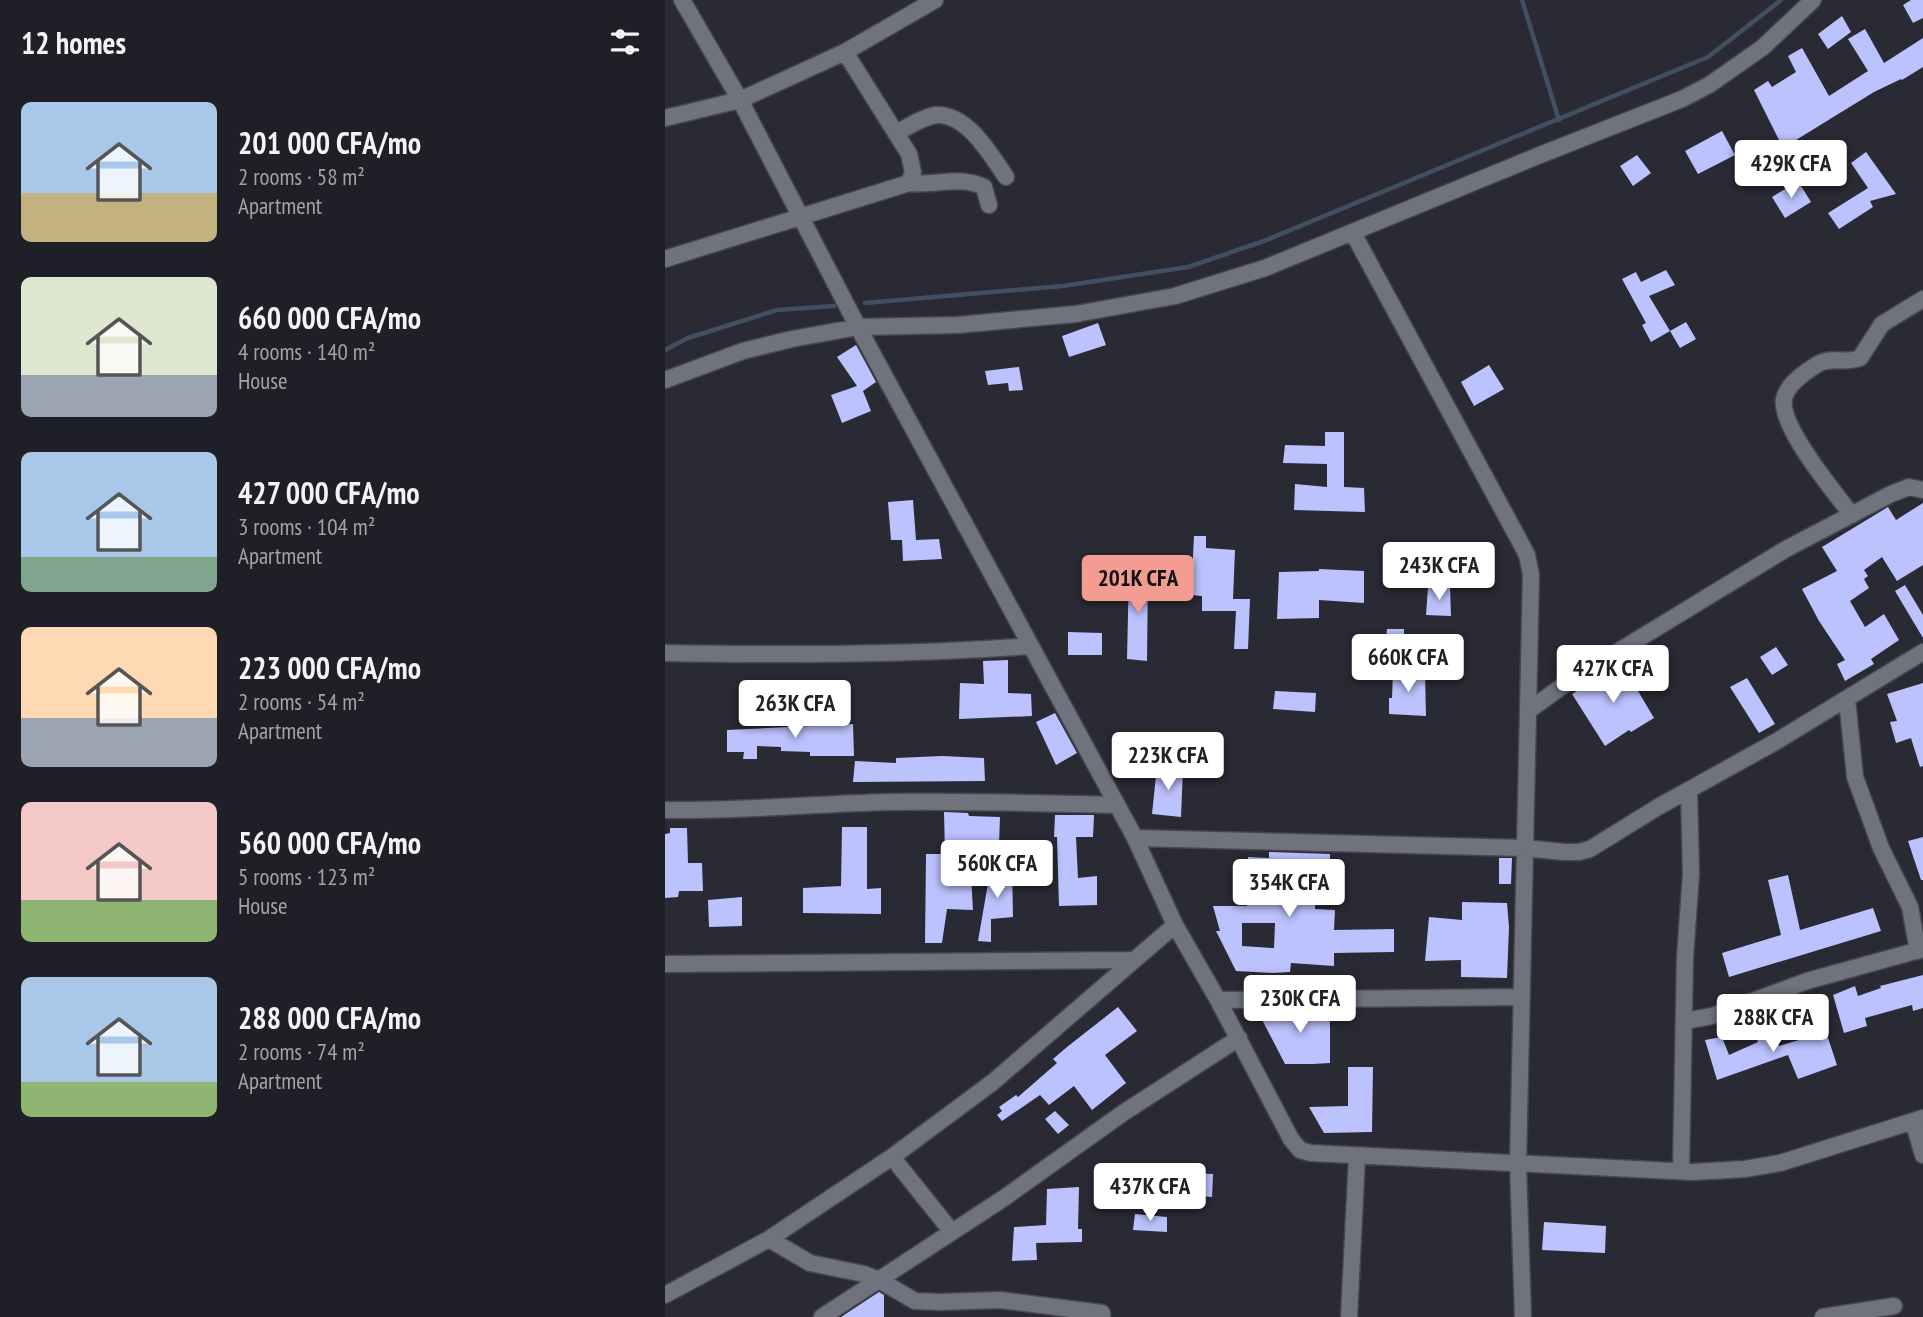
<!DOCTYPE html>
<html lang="en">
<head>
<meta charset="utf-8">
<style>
  :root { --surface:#1f2027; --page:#2c2d33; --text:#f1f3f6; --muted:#a1a3a7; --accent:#f59c92 }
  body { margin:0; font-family:"PT Sans Narrow",sans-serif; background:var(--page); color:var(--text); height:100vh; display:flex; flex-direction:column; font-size:26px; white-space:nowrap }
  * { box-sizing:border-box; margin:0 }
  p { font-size:23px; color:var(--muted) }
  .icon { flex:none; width:38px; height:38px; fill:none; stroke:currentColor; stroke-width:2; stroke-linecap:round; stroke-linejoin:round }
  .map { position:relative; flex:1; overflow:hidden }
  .panel { display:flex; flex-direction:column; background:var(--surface); width:665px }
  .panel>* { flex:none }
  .price { position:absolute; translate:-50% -60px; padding:0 16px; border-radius:7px; background:#fff; color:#222; font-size:23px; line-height:46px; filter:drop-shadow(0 2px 4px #0008) }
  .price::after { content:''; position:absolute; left:50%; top:42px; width:21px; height:16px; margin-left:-10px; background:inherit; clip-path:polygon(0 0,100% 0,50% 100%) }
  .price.active { background:var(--accent); color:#111 }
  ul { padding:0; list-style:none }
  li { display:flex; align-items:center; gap:21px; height:175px; padding:0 21px }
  li span { display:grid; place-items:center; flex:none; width:196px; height:140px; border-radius:10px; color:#555 }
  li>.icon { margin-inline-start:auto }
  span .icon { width:84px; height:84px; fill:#fffc; stroke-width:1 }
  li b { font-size:30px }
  h2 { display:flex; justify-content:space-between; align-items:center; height:84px; padding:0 21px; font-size:30px }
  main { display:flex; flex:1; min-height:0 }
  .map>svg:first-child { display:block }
</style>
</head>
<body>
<main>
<section class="panel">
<h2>12 homes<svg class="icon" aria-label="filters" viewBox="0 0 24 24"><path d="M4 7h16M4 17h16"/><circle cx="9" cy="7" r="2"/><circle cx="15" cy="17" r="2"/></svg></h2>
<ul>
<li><span style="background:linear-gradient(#a9c7e8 65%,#c2b280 0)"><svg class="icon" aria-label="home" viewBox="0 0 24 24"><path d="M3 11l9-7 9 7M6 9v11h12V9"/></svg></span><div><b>201 000 CFA/mo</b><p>2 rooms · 58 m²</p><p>Apartment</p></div></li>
<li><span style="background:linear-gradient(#dfe7d0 70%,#9aa5b1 0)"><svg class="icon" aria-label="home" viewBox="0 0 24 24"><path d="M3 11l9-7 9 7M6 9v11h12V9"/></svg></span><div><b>660 000 CFA/mo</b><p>4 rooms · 140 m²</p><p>House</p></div></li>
<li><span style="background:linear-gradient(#a9c7e8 75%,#7fa58c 0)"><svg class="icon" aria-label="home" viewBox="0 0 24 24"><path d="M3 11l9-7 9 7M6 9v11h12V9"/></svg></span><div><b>427 000 CFA/mo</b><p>3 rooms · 104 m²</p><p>Apartment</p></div></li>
<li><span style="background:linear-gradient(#ffd9b3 65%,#9aa5b1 0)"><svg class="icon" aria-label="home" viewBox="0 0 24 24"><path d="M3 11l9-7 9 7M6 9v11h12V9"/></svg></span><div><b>223 000 CFA/mo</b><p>2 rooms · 54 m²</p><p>Apartment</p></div></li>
<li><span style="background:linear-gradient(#f6c9c9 70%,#8fb573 0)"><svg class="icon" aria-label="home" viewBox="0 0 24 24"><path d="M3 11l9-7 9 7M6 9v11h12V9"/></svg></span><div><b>560 000 CFA/mo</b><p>5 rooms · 123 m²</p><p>House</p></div></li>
<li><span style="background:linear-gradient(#a9c7e8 75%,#8fb573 0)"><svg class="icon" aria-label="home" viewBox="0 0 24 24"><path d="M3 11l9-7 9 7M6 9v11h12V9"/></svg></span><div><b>288 000 CFA/mo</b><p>2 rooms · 74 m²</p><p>Apartment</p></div></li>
</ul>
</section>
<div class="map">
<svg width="1258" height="1317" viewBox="0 0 1258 1317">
  <rect width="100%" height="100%" fill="#292a34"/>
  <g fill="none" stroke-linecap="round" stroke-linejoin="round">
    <path stroke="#415060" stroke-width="4.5" d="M857 0 894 120
      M200 303 398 286 523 267 599 241 1043 57 1116 0
      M0 350 23 338 112 310 169 306"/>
  </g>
  <path fill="#bcc2fe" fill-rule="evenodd" d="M1246 0H1258V18L1248 23 1238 5Z
    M1177 16 1186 32 1163 49 1153 34Z
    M1200 29 1219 63 1258 38V67L1237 80 1236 79 1209 92 1118 148 1089 90 1103 81 1107 87 1131 72 1123 56 1137 48 1164 96 1203 71 1183 39Z
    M1057 131 1070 155 1033 174 1020 151Z
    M1201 152 1231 194 1205 201 1208 207 1174 229 1163 213 1203 188 1186 163Z
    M972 155 986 173 968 186 955 166Z
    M1133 181 1146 202 1120 218 1107 197Z
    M1001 270 1010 285 984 296 1005 331 986 342 977 325 981 323 957 279 971 272 976 282Z
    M1021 322 1031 339 1015 348 1005 331Z
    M433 323 441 345 404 357 397 336Z
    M191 345 211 382 198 391 206 411 177 423 166 395 192 386 172 357Z
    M824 365 839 389 809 406 796 382Z
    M354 367 358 390 344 391 343 383 323 385 320 371Z
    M660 432H679V487L699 488 700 512 629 510 630 484 662 487V464L618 463 620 445 660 446Z
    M248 500 251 540 274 539 277 559 238 561 237 540H226L223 502Z
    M1258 503V565L1232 581 1217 557 1199 570 1203 576 1199 579 1204 588 1185 601 1200 627 1219 614 1234 640 1206 659 1209 664 1180 681 1172 664 1180 660 1154 621 1137 589 1172 571 1157 547 1223 507 1231 520Z
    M529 536H541V548L570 550 568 599H585L583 649H569L571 611H537V596L526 595Z
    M464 569H483L482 661 462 659Z
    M654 569 699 571V603L654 600V618L612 619 614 572 654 571Z
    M1240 585 1258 615V638L1230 591Z
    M763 587H785L786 616 761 615Z
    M722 629H739V645H720Z
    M403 632 437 633V655H403Z
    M790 637 794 660 756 665 753 643Z
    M1111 647 1123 665 1107 675 1095 657Z
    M343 660V693L366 694 367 716 294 719 295 683 319 684 318 661Z
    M957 664 989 718 966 732 964 730 940 746 907 694Z
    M728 671 760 673 761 716 724 714V698H727Z
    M1082 678 1110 724 1094 733 1065 687Z
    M1258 683V766L1255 767 1246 738 1231 743 1225 722 1232 721 1222 694Z
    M610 691 651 693 650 712 608 709Z
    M390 713 412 753 391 765 371 722Z
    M188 724 189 756H145V752L116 751V747L92 746V759H78L79 752H62V730Z
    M277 756 319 758 320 781 188 782 190 761 231 763V758Z
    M492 766 518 769 516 817 487 814Z
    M279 812 303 813 304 816 335 817 334 845 305 843V851H301L302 875H306L308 910 282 909 277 943H260L261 854H280Z
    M390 815H429L428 837H411L413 878 432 876V905L394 906 392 837H389Z
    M177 827H202V889L216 888V914L138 913V888L176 886Z
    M5 828H22L23 863H37L38 891H14L13 897 0 898V834L5 833Z
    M1258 837V880H1256L1243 841Z
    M604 852 665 854V874H651L650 909 670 910 669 930 729 929V952L669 953V966L626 963 625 972 608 973 571 971 551 931H555L548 906H582L583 857 604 858ZM577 923H610L609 948 577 946Z
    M834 858H847L846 884H834Z
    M326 866H347L348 917 326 919V942L313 941Z
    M1123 875 1135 930 1208 908 1216 931 1064 977 1057 953 1116 935 1103 880Z
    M77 897V926L44 927 43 900Z
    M797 902 842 903 844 927 842 978 796 977V960L760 961 764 917 797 920Z
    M1258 975V1008L1248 1011 1247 1005 1200 1018 1202 1026 1179 1033 1168 995 1190 986 1193 996 1216 988 1215 986Z
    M453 1007 472 1031 440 1055 461 1083 427 1110 409 1086 384 1105 375 1095 337 1121 332 1115 337 1111 334 1107 351 1095 353 1097 392 1063 388 1059 402 1047Z
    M665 1009V1063L648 1064H620L592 1010Z
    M1103 1020 1114 1046 1161 1032 1172 1065 1133 1079 1123 1055 1052 1080 1040 1040 1057 1037 1064 1055 1093 1042 1087 1025Z
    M683 1067H708L707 1132 659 1133 644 1107 683 1106Z
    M390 1111 404 1125 393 1134 380 1119Z
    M503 1172 548 1174 547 1197 501 1194Z
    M414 1187 413 1229H417V1242L371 1243 372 1260 347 1261 349 1227 381 1225 382 1189Z
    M470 1214 502 1217V1232L468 1230Z
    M879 1222 941 1226 940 1253 877 1250Z
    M214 1292 219 1295V1317H176Z"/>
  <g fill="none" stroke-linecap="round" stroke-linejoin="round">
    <defs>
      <path id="minor" d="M17 0 75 100 193 327 470 838 510 925 553 1000 626 1139 635 1150 646 1153 1028 1172 1080 1169 1115 1163 1258 1118
        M0 118 75 100 180 52 270 0
        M231 133C243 127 257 117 271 115 302 113 326 155 341 177
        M244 183C271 186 294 175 319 187L324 205
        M688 233 853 538 862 555 866 575 853 1164 858 1317
        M0 259 244 183 248 172 244 154 180 52
        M0 380 78 351 127 339 193 327 292 325 411 314 510 296 600 268 875 155 1017 99 1044 85 1097 48 1148 0
        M1187 515C1170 493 1114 426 1119 399 1122 384 1140 372 1153 364 1166 356 1181 364 1195 358L1217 324 1258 299
        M0 653C122 655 244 655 366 646
        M1182 699 1190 777 1216 848 1245 907 1253 951
        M863 711 903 682 1121 549 1226 494 1244 487 1258 490
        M0 810C75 811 149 804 223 802 299 801 375 803 452 805
        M470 838 859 848 899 852H914L925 849 993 807 1112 741 1258 652
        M0 964 467 960
        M553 1000 857 997
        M1019 1021 1047 1016 1142 981 1258 949
        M1248 1121 1258 1155
        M227 1157 287 1232
        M1016 1171 1020 957 1026 874 1024 790
        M104 1239 145 1263 199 1274 214 1280 250 1301 276 1302 335 1300 437 1313V1317
        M0 1295 104 1239 227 1157 328 1082 510 925
        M157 1317 339 1198 458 1113 574 1038
        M684 1317 692 1156
        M1158 1317 1229 1306"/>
    </defs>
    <use href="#minor" stroke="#45464e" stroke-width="19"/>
    <use href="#minor" stroke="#70727d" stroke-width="16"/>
  </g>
</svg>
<b class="price" style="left:1126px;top:200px">429K CFA</b>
<b class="price" style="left:774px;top:602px">243K CFA</b>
<b class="price active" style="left:473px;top:615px">201K CFA</b>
<b class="price" style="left:743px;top:694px">660K CFA</b>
<b class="price" style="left:948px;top:705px">427K CFA</b>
<b class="price" style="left:130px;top:740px">263K CFA</b>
<b class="price" style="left:503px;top:792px">223K CFA</b>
<b class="price" style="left:332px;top:900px">560K CFA</b>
<b class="price" style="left:624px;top:919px">354K CFA</b>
<b class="price" style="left:635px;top:1035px">230K CFA</b>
<b class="price" style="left:1108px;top:1054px">288K CFA</b>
<b class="price" style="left:485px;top:1223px">437K CFA</b>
</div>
</main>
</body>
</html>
